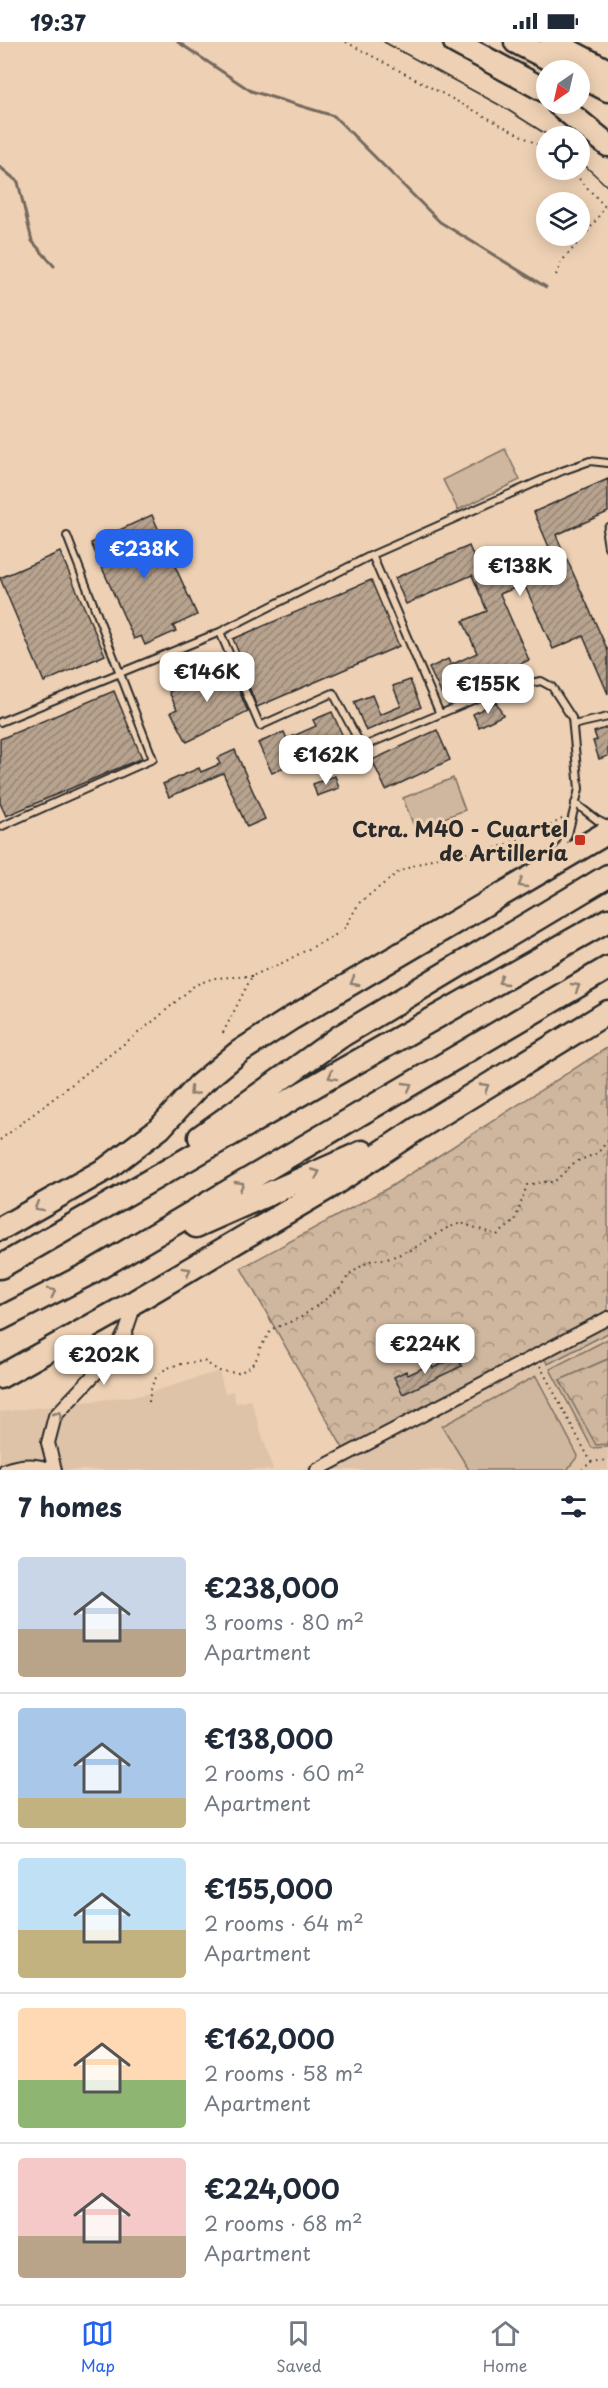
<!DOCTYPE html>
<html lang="en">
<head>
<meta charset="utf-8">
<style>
  :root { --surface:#fff; --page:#f6f6f7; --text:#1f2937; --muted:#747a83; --line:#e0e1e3; --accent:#2563eb }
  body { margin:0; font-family:"Playpen Sans",sans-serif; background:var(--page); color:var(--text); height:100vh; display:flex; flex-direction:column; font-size:22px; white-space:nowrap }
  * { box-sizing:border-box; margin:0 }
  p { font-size:20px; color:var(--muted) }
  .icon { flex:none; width:33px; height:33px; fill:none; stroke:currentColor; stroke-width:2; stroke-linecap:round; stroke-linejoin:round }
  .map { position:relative; height:1428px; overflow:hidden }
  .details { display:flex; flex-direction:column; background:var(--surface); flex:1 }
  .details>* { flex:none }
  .needle { width:39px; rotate:214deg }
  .tools { position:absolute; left:536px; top:18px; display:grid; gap:12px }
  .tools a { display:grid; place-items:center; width:54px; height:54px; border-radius:50%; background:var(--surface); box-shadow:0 3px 15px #0003; font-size:30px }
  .price { position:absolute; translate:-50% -51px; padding:0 14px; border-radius:12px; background:#fff; color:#222; font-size:20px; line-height:39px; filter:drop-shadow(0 2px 3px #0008) }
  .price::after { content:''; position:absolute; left:50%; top:36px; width:18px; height:14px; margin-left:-9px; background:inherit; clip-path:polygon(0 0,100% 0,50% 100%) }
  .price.selected { background:var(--accent); color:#fff }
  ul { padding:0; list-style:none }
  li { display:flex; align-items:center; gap:18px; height:150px; padding:0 18px }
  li+li { border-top:2px solid var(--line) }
  li span { display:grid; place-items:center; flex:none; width:168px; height:120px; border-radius:6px; color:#555 }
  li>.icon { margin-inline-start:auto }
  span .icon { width:72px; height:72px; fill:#fffc; stroke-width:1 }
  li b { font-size:26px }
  h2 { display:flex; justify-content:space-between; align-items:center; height:72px; padding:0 18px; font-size:26px }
  .status { display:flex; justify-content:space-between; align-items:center; height:42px; padding:0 30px; background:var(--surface); direction:ltr }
  .status svg { height:16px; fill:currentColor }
  .menu { display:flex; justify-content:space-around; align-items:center; height:84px; border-top:2px solid var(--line); background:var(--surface); font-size:16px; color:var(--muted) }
  .menu a { display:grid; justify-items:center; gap:3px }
  .menu .selected { color:var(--accent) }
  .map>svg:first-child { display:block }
</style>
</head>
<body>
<div class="status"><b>19:37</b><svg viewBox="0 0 49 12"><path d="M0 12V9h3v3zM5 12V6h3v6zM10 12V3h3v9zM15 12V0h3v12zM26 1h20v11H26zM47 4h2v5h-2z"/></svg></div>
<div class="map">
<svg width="608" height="1428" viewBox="0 0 608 1428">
  <defs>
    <pattern id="forest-crowns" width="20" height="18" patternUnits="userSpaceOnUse" patternTransform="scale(1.5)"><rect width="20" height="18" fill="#cfb69e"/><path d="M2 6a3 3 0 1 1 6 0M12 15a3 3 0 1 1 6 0" fill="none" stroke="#a89481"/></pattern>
    <pattern id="building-hatch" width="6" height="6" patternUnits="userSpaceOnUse" patternTransform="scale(1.5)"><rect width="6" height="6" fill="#b8a38f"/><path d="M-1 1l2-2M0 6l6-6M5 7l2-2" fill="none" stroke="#968575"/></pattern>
  </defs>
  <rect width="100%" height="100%" fill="#eed1b4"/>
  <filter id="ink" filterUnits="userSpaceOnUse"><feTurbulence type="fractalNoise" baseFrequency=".0167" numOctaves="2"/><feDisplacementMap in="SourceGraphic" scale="12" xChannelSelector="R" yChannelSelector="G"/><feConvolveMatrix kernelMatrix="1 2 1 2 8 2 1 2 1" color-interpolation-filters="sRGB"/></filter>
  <g filter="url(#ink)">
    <path fill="#dec3a9" d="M608 1271V1428H301L344 1408 493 1328Z
      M219 1329 225 1351 233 1349 236 1361 251 1358 273 1428H0V1370L142 1353Z"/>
    <path fill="#cfb69e" stroke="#7d7064" stroke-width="1.5" d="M505 407 520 438 458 468 443 438Z
      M453 736 465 768 415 787 403 756Z
      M608 1281V1291L548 1322 543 1315Z
      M608 1297V1317L560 1338 608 1402V1405L592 1406 550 1327Z
      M536 1334 578 1414 567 1428H469L442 1384Z"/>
    <path fill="url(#forest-crowns)" stroke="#7d7064" stroke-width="1.5" d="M608 1005V1271L493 1328 344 1408 241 1226 390 1145Z
      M608 1317V1402L596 1403 560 1338Z"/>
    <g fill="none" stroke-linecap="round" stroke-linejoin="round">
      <path stroke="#74685e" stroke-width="3" d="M178 0 251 49 334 74 440 180 546 245
        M0 125 18 140 32 199 54 224"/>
    </g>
    <path fill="url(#building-hatch)" stroke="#2b2b2b" stroke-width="1.5" d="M608 437V470L556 493 608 609V652L583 594 553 607 524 542 500 552 529 618 488 636 484 627 458 640 461 646 443 655 429 626 448 617 451 623 477 611 463 579 487 569 472 533 406 562 395 536 469 504 484 539 552 512 534 470Z
      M152 473 197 573 173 584 176 589 145 603 141 594 134 597 91 501Z
      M60 510 105 613 44 640 0 536Z
      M371 538 399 604 257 665 237 615 240 614 233 597Z
      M227 620 248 670 187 700 171 670 177 667 169 650Z
      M410 638 421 665 366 689 354 660 372 653 380 673 401 664 393 644Z
      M114 649 142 716 6 774 0 761V697Z
      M496 660 503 673 479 685 473 672Z
      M332 670 345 699 327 707 324 700 293 714 296 720 272 731 258 701 284 690 287 697 316 684 313 678Z
      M608 685V714L599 717 593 699 597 698 594 690Z
      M437 688 450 718 386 748 372 718Z
      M235 708 265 777 247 785 223 731 169 755 163 742 199 726 201 730 220 722 217 716Z
      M335 734 339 746 317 754 313 742Z
      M457 1315 462 1324 403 1352 394 1335 406 1329 408 1333 431 1322 433 1326Z"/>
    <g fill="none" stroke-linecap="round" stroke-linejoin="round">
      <defs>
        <path id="service" d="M608 485 606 492 608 505
          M372 513 440 672
          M220 590 260 684 333 651 362 705 499 647 541 639 552 645 572 676 579 747 568 792 559 811
          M0 680 220 590 372 513 562 429 590 419 608 421
          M573 683 608 675
          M575 761 597 778 607 783
          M0 785 153 717 67 494"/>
        <path id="minor" d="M5 1428C22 1422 35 1422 52 1428
          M55 1428 48 1401 55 1374 112 1314 126 1289 136 1259
          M317 1428 608 1276"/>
        <path id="motorway" d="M455 0 546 49
          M516 0 571 28
          M552 0 608 29
          M579 33 608 48
          M558 62 608 103
          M200 1095 341 994 608 834
          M196 1184 363 1110
          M0 1187 106 1127 160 1086 199 1043 239 1010 292 976 608 790
          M0 1225 332 1034 608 878
          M0 1277 90 1231 608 926
          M0 1335 136 1259 331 1144 417 1087 608 970"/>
      </defs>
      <use href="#service" stroke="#2b2b2b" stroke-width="10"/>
      <use href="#minor" stroke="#2b2b2b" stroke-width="16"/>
      <use href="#motorway" stroke="#2b2b2b" stroke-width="27"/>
      <path stroke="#2b2b2b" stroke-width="2" stroke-dasharray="1.5 4.5" stroke-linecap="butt" d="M346 0 546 107
        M571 128 608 168
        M556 233 562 219 589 188 605 165
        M223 991 252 934 282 921 343 889 359 861 400 829 434 816 491 808 534 792 562 777
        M0 1098 156 977 195 943 214 936 252 934
        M540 1324 591 1420
        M149 1360C152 1323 172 1323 204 1319L219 1329 239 1331 250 1325 257 1316 260 1306 272 1287 300 1276 338 1248 348 1234 360 1225 372 1218 387 1217 411 1208 447 1186 461 1181 497 1193 515 1179 527 1143 542 1140H554L575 1120 598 1111 608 1098
        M582 1428 591 1420 608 1418"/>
      <use href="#service" stroke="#eed1b4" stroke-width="6"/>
      <use href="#minor" stroke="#eed1b4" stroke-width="12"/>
      <use href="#motorway" stroke="#eed1b4" stroke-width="22"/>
      <path stroke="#2b2b2b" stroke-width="1.5" d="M384 0 503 65 549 94
        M579 118 608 145"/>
    </g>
    <defs><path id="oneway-chevron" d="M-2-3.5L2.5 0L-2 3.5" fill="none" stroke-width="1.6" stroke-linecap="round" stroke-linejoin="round" transform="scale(1.5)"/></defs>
    <g stroke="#8c7e70">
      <use href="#oneway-chevron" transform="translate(522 842) rotate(149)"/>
      <use href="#oneway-chevron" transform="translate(502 939) rotate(150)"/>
      <use href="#oneway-chevron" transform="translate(354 940) rotate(150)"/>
      <use href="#oneway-chevron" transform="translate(576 945) rotate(-30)"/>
      <use href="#oneway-chevron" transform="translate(332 1034) rotate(151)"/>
      <use href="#oneway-chevron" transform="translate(408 1044) rotate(-30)"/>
      <use href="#oneway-chevron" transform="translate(485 1045) rotate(-31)"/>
      <use href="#oneway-chevron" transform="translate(193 1050) rotate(133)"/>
      <use href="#oneway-chevron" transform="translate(316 1131) rotate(-24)"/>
      <use href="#oneway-chevron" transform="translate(240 1143) rotate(-30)"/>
      <use href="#oneway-chevron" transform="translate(38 1165) rotate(150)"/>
      <use href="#oneway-chevron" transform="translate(187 1229) rotate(-31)"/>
      <use href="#oneway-chevron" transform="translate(52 1250) rotate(-27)"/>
      <use href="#oneway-chevron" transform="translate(58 1373) rotate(-53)"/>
    </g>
  </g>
  <rect fill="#c8321e" stroke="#eed1b4" stroke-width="2" x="574" y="792" width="12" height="12" rx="3"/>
  <g text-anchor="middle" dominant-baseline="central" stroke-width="6" stroke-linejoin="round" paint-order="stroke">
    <g font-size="21" font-weight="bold" fill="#2b2b2b" stroke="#eed1b4" text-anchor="end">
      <text x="568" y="786">Ctra. M40 - Cuartel<tspan x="568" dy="24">de Artillería</tspan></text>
    </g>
  </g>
</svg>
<div class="tools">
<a><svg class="needle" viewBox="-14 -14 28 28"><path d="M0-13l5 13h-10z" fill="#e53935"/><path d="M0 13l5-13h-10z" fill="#747a83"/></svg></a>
<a><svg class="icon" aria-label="locate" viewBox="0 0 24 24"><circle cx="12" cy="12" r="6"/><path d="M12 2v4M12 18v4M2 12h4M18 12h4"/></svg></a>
<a><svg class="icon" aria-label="layers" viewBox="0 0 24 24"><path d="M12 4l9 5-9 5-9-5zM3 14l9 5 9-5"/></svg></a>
</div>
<b class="price selected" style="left:144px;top:538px">€238K</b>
<b class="price" style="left:520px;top:555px">€138K</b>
<b class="price" style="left:207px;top:661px">€146K</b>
<b class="price" style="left:488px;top:673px">€155K</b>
<b class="price" style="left:326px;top:744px">€162K</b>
<b class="price" style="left:425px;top:1333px">€224K</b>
<b class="price" style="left:104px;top:1344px">€202K</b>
</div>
<section class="details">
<h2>7 homes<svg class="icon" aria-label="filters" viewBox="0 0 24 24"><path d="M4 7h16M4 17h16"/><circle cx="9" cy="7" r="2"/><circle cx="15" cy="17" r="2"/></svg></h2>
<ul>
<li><span style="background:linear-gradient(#c9d6e8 60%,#b9a48a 0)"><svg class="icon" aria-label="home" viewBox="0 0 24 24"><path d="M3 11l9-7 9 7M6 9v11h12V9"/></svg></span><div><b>€238,000</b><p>3 rooms · 80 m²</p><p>Apartment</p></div></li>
<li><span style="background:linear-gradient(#a9c7e8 75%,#c2b280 0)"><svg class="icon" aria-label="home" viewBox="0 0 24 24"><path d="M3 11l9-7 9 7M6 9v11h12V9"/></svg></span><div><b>€138,000</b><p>2 rooms · 60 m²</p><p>Apartment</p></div></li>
<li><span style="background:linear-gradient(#bfe0f5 60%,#c2b280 0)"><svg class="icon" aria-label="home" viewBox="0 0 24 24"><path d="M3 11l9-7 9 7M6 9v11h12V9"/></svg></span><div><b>€155,000</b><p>2 rooms · 64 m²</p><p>Apartment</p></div></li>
<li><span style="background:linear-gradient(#ffd9b3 60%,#8fb573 0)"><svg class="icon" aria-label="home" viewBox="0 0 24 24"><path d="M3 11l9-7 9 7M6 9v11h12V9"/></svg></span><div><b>€162,000</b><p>2 rooms · 58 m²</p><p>Apartment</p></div></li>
<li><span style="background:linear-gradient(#f6c9c9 65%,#b9a48a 0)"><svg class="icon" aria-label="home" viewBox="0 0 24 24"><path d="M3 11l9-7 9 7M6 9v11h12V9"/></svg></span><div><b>€224,000</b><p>2 rooms · 68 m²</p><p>Apartment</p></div></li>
</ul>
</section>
<nav class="menu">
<a class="selected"><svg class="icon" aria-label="map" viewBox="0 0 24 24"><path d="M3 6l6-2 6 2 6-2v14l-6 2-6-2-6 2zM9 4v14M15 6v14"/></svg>Map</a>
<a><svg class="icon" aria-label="saved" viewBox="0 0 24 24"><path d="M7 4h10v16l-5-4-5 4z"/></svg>Saved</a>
<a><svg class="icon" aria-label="home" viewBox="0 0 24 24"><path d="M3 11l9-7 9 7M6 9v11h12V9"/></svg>Home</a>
</nav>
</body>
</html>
